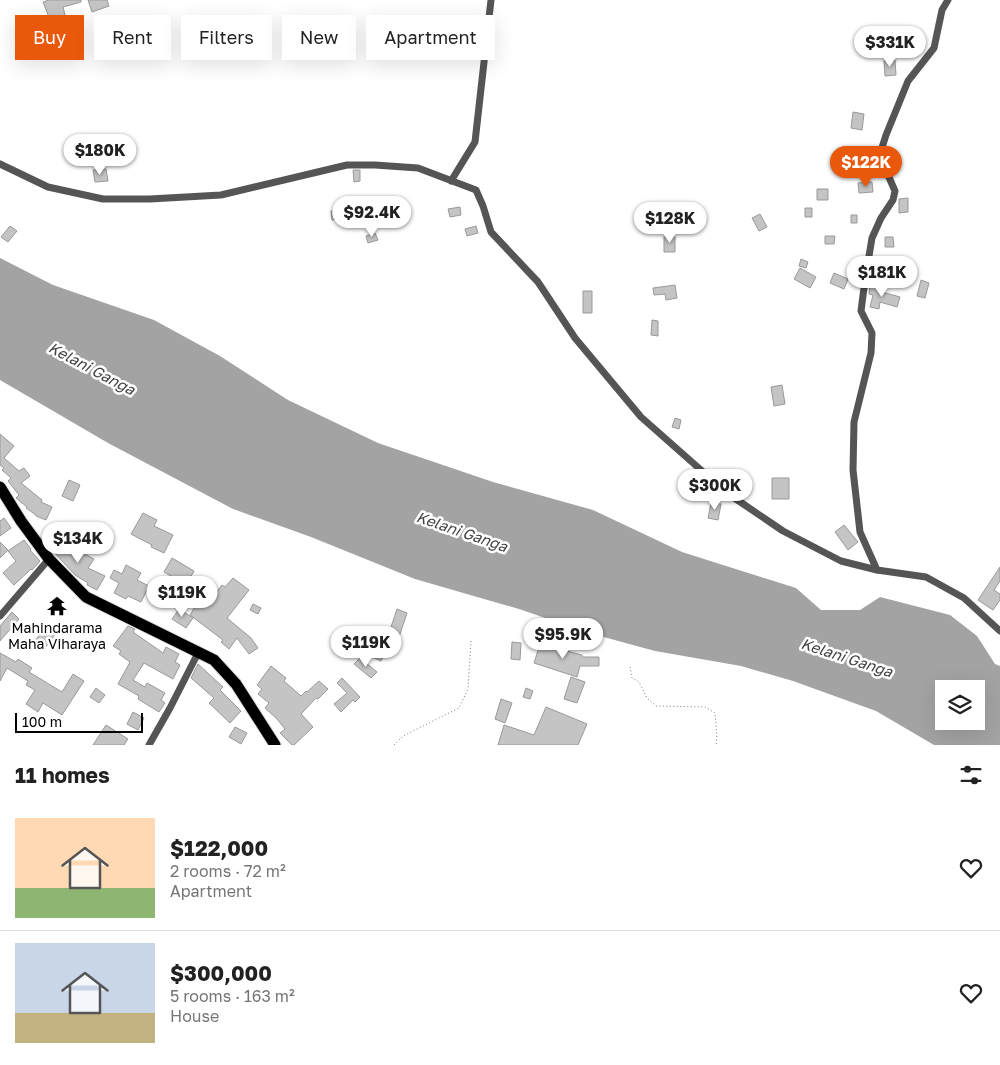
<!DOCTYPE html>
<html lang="en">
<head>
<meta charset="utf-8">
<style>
  :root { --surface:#fff; --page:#f2f2f2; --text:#222; --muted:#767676; --line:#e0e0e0; --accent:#ea580c }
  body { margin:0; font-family:"Golos Text",sans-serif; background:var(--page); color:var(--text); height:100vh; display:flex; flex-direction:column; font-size:19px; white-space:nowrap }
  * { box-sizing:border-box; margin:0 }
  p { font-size:16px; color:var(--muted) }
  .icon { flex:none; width:28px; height:28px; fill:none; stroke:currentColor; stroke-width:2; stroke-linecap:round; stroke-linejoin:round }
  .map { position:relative; height:745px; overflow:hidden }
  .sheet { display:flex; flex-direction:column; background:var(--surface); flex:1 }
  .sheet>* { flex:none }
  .hud { position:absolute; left:15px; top:15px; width:500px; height:45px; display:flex; gap:10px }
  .fabs { position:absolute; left:935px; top:680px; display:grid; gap:10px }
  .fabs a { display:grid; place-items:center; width:50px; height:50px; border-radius:0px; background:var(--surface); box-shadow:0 5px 20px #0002; font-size:25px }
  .scale { position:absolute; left:15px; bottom:12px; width:128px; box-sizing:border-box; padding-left:5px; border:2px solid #000; border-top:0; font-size:14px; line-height:18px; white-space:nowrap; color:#000; -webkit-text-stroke:4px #fff; paint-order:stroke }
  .price { position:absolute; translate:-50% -42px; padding:0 11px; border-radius:18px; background:#fff; color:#222; font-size:16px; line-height:32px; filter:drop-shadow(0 1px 2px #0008) }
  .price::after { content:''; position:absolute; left:50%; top:30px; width:15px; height:11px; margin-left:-8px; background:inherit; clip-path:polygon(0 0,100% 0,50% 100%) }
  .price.on { background:var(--accent); color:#fff }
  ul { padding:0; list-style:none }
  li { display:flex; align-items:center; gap:15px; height:125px; padding:0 15px }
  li+li { border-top:1px solid var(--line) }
  li span { display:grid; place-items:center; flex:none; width:140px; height:100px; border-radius:0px; color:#555 }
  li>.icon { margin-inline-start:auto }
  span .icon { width:60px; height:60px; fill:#fffc; stroke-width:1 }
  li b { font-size:21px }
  h2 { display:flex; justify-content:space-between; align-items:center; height:60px; padding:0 15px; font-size:21px }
  .chip { padding:0 18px; border-radius:0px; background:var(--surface); box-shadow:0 5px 20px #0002; font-size:18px; line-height:45px }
  .chip.on { background:var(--accent); color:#fff }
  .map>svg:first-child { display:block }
</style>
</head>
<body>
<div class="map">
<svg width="1000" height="745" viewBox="0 0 1000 745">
  <rect width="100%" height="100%" fill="#fff"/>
  <path fill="#a3a3a3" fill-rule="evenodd" d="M0 258 53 285 154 320 220 356 288 400 378 443 493 482 593 510 682 552 796 588 821 610H860L880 597 950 615 977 636 995 664 1000 666V745H934L876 711 793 681 741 666 655 651 589 633 519 609 415 579 311 537 233 509 108 443 0 380ZM944 689H976V721H944Z"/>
  <path fill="#c4c4c4" stroke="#999" d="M49 0H81V2L63 7 65 15 50 20 43 2Z
    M88 0H107L109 6 92 12Z
    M473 19 482 22 480 31 482 32 480 38 469 35Z
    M895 60 896 75 885 76 884 61Z
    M853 112 864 114 862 130 851 128Z
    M106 169 108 181 95 182 93 170Z
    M353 170H360V181L354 182Z
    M872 182 873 192 859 193 858 183Z
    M817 189H828V200H817Z
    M908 198V212L899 213V199Z
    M460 207 461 215 450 217 448 209Z
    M805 208H812V217H805Z
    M338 210 340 219 332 220 331 211Z
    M760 214 767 227 759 231 752 218Z
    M851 215H857V223H851Z
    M10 226 17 231 8 242 1 237Z
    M476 226 478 233 467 236 465 229Z
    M375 233 378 240 368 243 366 236Z
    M825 236H835L834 244H825Z
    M664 237H675V252H664Z
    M885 237H893L894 247H885Z
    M801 259 808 262 806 268 799 266Z
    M800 268 816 277 810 288 794 279Z
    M834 273 848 279 844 289 830 283Z
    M921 280 929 283 925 298 917 296Z
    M675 285 677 298 666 300 665 294 654 295 653 288Z
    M870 286 883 289 882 292 900 297 897 307 880 302 879 309 870 307 873 295 869 294Z
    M583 291H592V313H583Z
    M652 320 658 321V336L651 335Z
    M782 385 785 404 774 406 771 387Z
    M675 418 681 420 679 429 672 427Z
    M0 434 14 446 4 458 19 471 24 468 30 476 21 483 42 500 41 502 52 507 46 520 36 516V515L26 508 27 507 16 498 19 495 8 481 11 478 2 470 4 468 0 465Z
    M772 478H789V499H772Z
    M69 480 80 485 73 501 62 496Z
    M711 503 721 504 718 520 708 518Z
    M143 513 157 520 154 526 173 535 164 553 151 547 152 545 131 534Z
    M4 518 11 528 0 536V521Z
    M844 525 858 542 848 550 835 532Z
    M63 539 75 546 74 548 94 559 88 568 105 576 97 590 87 585 88 583 75 575 52 550 55 544 58 546Z
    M24 540 31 549 30 550 40 561 32 570 31 569 14 585 3 573 16 561 8 551Z
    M0 542 8 550 0 558Z
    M172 558 194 571 186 585 164 572Z
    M126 565 141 573 137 580 149 586 141 602 128 596 126 599 114 593 119 583 110 578 114 570 122 574Z
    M1000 567V581L994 590 1000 594V600L993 610 978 600Z
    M233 578 249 590 227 618 251 638 258 648 249 654 237 638 229 649 221 642 223 640 190 615 197 603 205 607 222 585 225 587Z
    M253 604 261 608 258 614 250 610Z
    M179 609 193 618 186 628 172 619Z
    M397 609 407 613 397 643 387 639Z
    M12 612 19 619 0 641V626Z
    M48 623 58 630 45 648 35 641Z
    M128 626 135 629 133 632 163 653 166 647 179 654 175 662 180 665 173 679 144 663 133 680 145 687 147 683 165 693 161 700 165 703 159 712 138 699 139 696 118 684 130 662 119 654 121 651 113 646Z
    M512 642 521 643 520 660 511 659Z
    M372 643 387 649 381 661 367 655Z
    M540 644 582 655V657H599V666H580L577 677 534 663Z
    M0 653 16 662 18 659 32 668 29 672 62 692 73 674 84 681 62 715 43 703 38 712 26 704 35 690 26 685 28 681 7 668 0 681Z
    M360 658 377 672 371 678 354 664Z
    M198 664 223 687 220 690 241 711 230 723 209 703 214 698 191 678Z
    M271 666 286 678 284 681 301 696 306 691 307 692 319 681 328 689 318 699 316 698 301 714 313 727 294 745H292L280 733 285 729 277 719 265 708 269 703 258 694 262 689 257 685Z
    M571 677 585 682 577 703 564 699Z
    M342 678 360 697 355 702 353 700 341 712 334 704 347 693 337 683Z
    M96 688 105 695 99 703 90 697Z
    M526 688 533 691 530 699 523 697Z
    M501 699 512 703 505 723 495 719Z
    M546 707 587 724 578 745H498L504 725 534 735Z
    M133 712 144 718 138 730 127 724Z
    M106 725 128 739 124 745H93Z
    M235 727 247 733 241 744 229 737Z"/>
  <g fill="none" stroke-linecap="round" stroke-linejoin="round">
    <defs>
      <path id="primary" d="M0 487 21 521 49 559 86 597 214 660 236 684 275 745"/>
    </defs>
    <use href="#primary" stroke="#dbdbdb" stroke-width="13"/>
    <path stroke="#777" stroke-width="1" stroke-dasharray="1 2.5" stroke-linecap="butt" d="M630 667 632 678 639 682 647 698 656 706 705 707 715 713 717 736 716 745
      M394 745 403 736 459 708 468 689 471 641"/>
    <path stroke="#555" stroke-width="7" d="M0 164 48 187 103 199H150L221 195 347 165H375L418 168 476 190 483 206 491 232 538 282 575 338 641 417 727 493 783 531 841 561 877 570 926 577 964 598 1000 631
      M451 181 475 142 491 0
      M877 570 860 532 853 470 854 422 871 353 872 333 861 311 865 280 872 238 881 218 893 200 895 191 888 175 880 154 886 135 908 81 934 48 942 10 948 0
      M0 616 49 559
      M149 745 170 708 198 653"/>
    <use href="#primary" stroke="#000" stroke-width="11"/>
  </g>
  <defs>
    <symbol id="temple-bare" viewBox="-9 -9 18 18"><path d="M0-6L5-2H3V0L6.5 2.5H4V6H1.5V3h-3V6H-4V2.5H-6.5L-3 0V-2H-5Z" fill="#000" stroke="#fff" stroke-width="2.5" paint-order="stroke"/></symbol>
  </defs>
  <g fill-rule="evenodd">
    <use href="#temple-bare" x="43" y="592" width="28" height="28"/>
  </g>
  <g text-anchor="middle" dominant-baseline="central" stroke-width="5" stroke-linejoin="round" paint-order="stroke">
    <g font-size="14" fill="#000" stroke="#fff">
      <text x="57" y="627">Mahindarama<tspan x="57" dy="16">Maha Viharaya</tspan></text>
    </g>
    <g font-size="15" font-style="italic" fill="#444" stroke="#fff">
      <text transform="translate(92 368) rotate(28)">Kelani Ganga</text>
      <text transform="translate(462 531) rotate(19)">Kelani Ganga</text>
      <text transform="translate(847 657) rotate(18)">Kelani Ganga</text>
    </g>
  </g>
</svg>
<div class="fabs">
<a><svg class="icon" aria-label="layers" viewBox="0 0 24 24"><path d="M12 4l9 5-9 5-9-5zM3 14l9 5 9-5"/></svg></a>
</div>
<div class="scale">100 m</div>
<b class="price" style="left:890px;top:68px">$331K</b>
<b class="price" style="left:100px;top:176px">$180K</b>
<b class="price on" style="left:866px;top:188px">$122K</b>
<b class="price" style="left:372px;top:238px">$92.4K</b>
<b class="price" style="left:670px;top:244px">$128K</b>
<b class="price" style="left:882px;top:298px">$181K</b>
<b class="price" style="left:715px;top:511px">$300K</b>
<b class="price" style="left:78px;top:564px">$134K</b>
<b class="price" style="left:182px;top:618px">$119K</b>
<b class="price" style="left:563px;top:660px">$95.9K</b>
<b class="price" style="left:366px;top:668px">$119K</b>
<div class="hud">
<a class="chip on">Buy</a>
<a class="chip">Rent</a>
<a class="chip">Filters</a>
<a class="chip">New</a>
<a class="chip">Apartment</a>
</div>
</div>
<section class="sheet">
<h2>11 homes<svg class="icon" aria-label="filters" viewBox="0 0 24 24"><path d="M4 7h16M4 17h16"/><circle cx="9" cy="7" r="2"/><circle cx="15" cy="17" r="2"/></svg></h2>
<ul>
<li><span style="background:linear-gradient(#ffd9b3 70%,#8fb573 0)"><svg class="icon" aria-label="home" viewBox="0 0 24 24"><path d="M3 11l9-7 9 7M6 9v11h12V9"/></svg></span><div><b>$122,000</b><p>2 rooms · 72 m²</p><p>Apartment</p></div><svg class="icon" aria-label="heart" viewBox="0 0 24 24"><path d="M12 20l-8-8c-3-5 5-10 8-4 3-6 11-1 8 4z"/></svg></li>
<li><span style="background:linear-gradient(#c9d6e8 70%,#c2b280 0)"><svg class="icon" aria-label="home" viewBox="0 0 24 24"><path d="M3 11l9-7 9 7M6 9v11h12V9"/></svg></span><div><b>$300,000</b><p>5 rooms · 163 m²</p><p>House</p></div><svg class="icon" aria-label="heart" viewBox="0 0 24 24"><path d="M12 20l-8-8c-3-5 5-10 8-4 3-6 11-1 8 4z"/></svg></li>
</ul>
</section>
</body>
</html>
